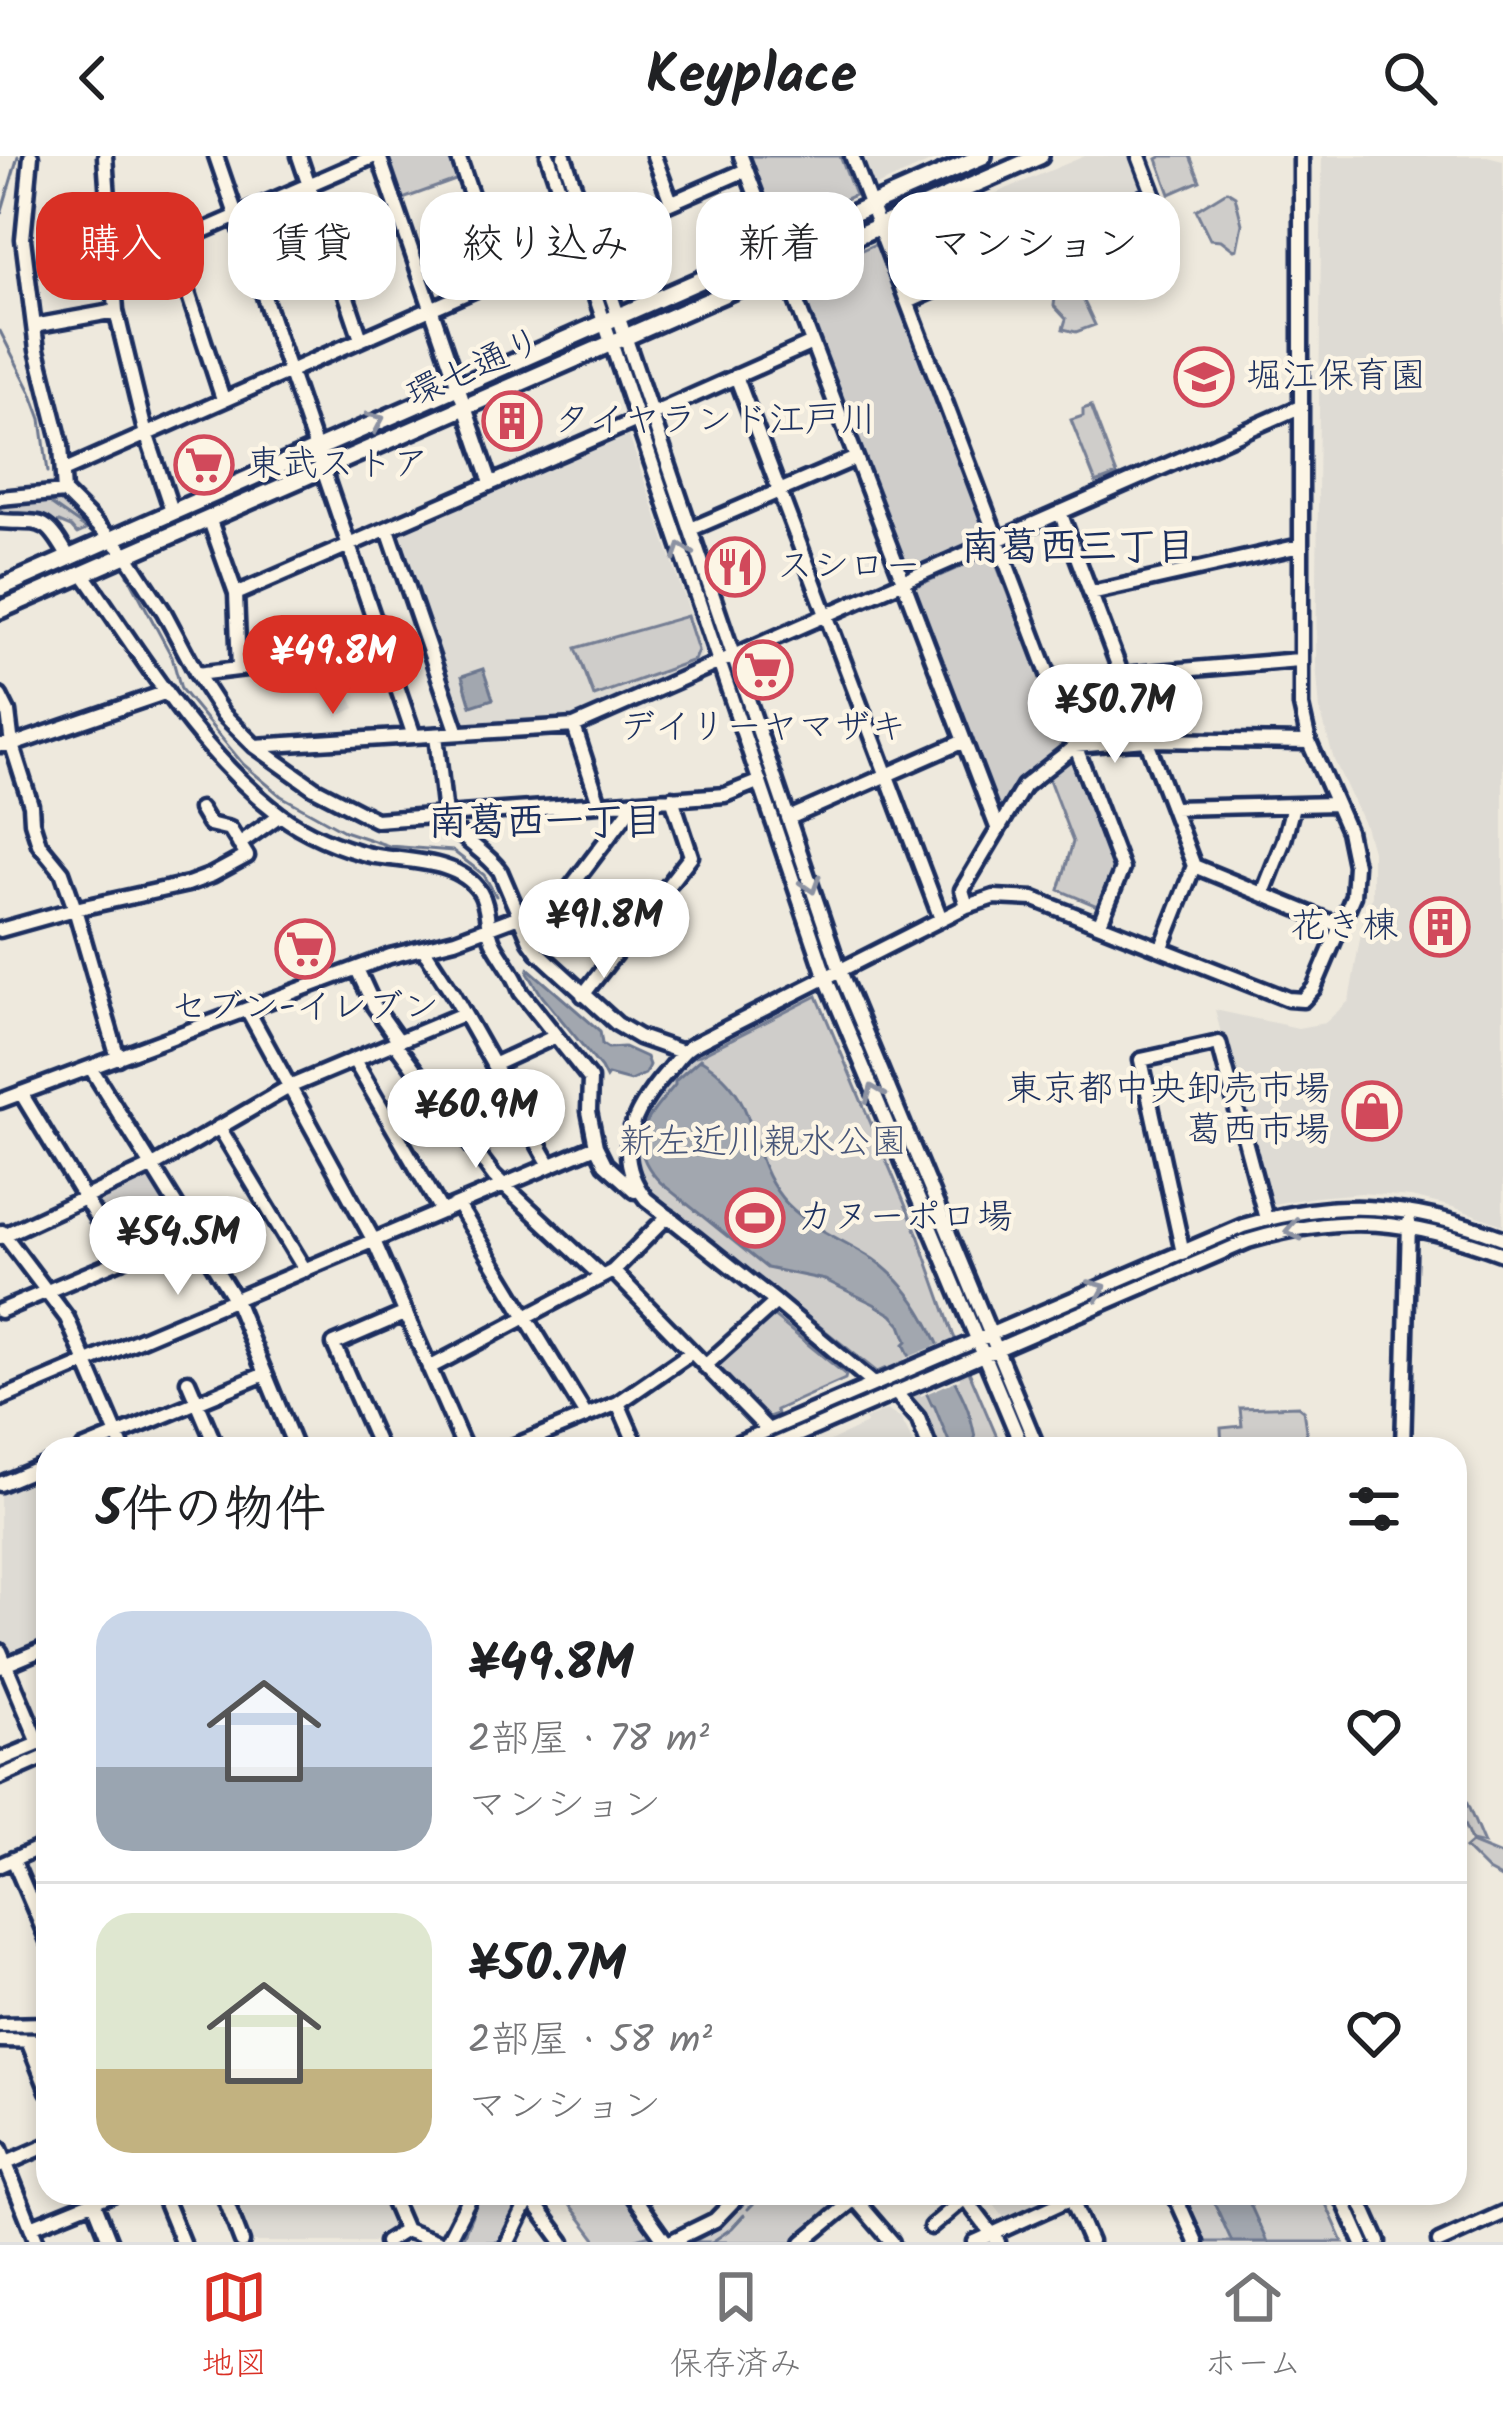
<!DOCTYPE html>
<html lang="ja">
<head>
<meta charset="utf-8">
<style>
  :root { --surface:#fff; --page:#f2f2f2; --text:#202124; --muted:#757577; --line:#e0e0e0; --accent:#d93025 }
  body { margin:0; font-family:Kalam,"Klee One",sans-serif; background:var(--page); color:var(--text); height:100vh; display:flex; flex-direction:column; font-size:45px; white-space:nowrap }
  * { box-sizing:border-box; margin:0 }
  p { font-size:39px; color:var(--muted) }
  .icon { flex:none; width:66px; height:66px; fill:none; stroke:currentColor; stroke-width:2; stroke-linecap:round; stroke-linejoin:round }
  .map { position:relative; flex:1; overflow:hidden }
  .panel { position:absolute; left:36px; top:1281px; width:1431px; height:768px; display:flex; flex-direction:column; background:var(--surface); border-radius:36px; box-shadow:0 6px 18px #0003 }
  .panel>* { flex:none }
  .guide { position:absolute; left:36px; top:36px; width:1431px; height:108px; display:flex; gap:24px }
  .price { position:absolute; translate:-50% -102px; padding:0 27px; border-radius:42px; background:#fff; color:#222; font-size:39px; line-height:78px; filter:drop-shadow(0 3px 6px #0008) }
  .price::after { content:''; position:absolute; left:50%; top:72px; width:36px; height:27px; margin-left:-18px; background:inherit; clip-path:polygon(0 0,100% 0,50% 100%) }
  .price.on { background:var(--accent); color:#fff }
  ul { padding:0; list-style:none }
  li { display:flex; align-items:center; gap:36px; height:300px; padding:0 60px }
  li+li { border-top:3px solid var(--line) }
  li span { display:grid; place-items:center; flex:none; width:336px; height:240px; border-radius:36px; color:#555 }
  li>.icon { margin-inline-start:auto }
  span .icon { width:144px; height:144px; fill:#fffc; stroke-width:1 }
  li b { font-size:51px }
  h2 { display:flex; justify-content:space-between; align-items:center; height:144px; padding:0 60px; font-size:51px }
  .chip { padding:0 42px; border-radius:36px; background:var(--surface); box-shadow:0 6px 18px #0003; font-size:42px; line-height:108px }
  .chip.on { background:var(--accent); color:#fff }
  header { display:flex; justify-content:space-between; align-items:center; height:156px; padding:0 60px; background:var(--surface); font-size:54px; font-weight:700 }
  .tabs { display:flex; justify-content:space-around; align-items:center; height:168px; border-top:3px solid var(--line); background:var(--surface); font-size:33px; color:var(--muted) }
  .tabs a { display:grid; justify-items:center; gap:6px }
  .tabs .on { color:var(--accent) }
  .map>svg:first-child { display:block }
</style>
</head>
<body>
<header><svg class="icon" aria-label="back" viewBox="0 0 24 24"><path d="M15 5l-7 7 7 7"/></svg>Keyplace<svg class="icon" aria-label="search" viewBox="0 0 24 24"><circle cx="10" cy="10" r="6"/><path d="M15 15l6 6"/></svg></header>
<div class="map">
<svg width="1503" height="2086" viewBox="0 0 1503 2086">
  <rect width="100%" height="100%" fill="#eee9dd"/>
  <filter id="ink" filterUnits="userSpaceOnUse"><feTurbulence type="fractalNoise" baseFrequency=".00833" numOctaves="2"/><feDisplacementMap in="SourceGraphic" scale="24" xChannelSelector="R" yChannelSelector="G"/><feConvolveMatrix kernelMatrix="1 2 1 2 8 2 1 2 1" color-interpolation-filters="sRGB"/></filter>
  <g filter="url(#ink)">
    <path fill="#dedbd4" d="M859 0H944L876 30 869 27Z
      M1085 0H1133L1146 34 913 137 909 135 892 87 896 79Z
      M1322 0H1487L1503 4V1069L1453 1051 1411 1041 1361 1037 1316 1041 1266 1049 1215 854 1298 872 1325 867 1349 845 1363 766 1372 740V695L1365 670 1334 604 1320 554 1316 508Z
      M622 275 628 277 703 495 698 508 570 562 463 569 457 566 393 379 396 374Z
      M332 506 355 552 337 561 310 509Z
      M887 1254 901 1263 917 1293H805L807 1288 813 1285 817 1291 866 1268 865 1263Z
      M48 1313V1486L13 1501 8 1499 0 1480V1333Z
      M230 2037H382L393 2069 391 2074 372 2086H250Z
      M985 2037H1062L1005 2063Z"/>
    <path fill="#cfcdca" stroke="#757e94" stroke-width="3" d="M387 0H453L461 22 400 44 386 6Z
      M749 0H840L855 39 781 71 774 68Z
      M1162 0H1190L1200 25 1170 38 1157 3Z
      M1227 35 1235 40 1242 68 1237 93 1234 94 1221 84 1210 83 1196 54Z
      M873 89 877 90 987 380 910 415 903 411 796 129 799 122Z
      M1074 124 1095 169 1076 176 1063 173 1066 163 1054 150 1056 133Z
      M1091 250 1117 319 1096 327 1071 264 1083 260V253Z
      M61 340 93 371 77 378 71 371 59 366 54 369 49 363 3 362 0 359V347Z
      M992 397 1113 713 1097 750 1059 734 1073 686 1043 608 1019 626 1000 658 914 431Z
      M687 460 698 494 694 504 594 540 576 492Z
      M817 840 918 1079 953 1178 1002 1293H936C929 1260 907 1238 886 1212L877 1216 651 1036C645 1029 637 1022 634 1013 631 1003 632 986 634 975 638 953 677 901 700 899Z
      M152 1017 184 1071 124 1098 92 1045Z
      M767 1159H772L846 1219 845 1223 776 1254 777 1258 766 1262 761 1261 713 1211 714 1207Z
      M1298 1250 1303 1254 1309 1293H1222L1221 1272 1242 1270 1240 1252Z
      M1455 1619 1484 1688 1471 1685 1455 1647Z
      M1471 1687 1503 1700V1723L1488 1715 1465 1692Z
      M481 2037H526L507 2086H461Z
      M561 2037H626L654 2075 653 2078 627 2086H598Z
      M750 2037H851L794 2086H693L709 2077Z
      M1182 2037H1321L1343 2086H1204Z"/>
    <path fill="#a2a7af" stroke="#6c778f" stroke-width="3" d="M483 513 493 543 471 550 462 520Z
      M529 813 600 875 602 888 608 892 624 891 646 901 649 909 645 918 630 925 608 919 606 922 601 912 542 840 528 817Z
      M700 903C766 944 742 992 782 1042 806 1071 843 1083 873 1103 913 1131 932 1172 950 1215 956 1229 965 1243 969 1257 973 1268 975 1281 977 1293H952L934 1249H932L904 1188 907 1185 901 1169 892 1159 874 1148 825 1124 767 1112 661 1027C623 988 645 964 675 929V925Z
      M1210 2037H1245L1267 2086H1232Z"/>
    <path fill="#eee9dd" d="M945 1186 960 1223 921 1240 904 1203Z"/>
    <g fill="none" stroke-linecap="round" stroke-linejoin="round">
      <path stroke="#6c778f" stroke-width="3" d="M0 61 18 0
        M0 175 31 236 41 263 48 316
        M52 349 85 372
        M128 419 172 501 181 533 243 608 281 640 344 675 389 690 453 695 484 719 496 740
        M748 2053 764 2037
        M712 2086 732 2072 744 2059"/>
      <defs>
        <path id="minor" d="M31 0 23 83 37 194 61 289 64 336
          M105 0 116 155 144 271 172 355
          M216 0 414 580 574 570 1300 251
          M299 0 361 183
          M379 0 491 327
          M458 0 499 121
          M548 0 826 822 1023 1293
          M564 0 840 815 1038 1293
          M654 0 671 46
          M741 0 775 90
          M852 0 1122 713 1100 767
          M592 81 746 14
          M172 88 223 243
          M783 110 998 674
          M113 114 375 0
          M908 146 1153 37 1139 0
          M34 170 116 155
          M736 220 941 763
          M652 258 812 187
          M63 315 578 88
          M0 342 64 336 126 398 164 456 197 518 223 558 255 590 314 632 376 664 725 639 760 625
          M1060 356 1194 710 1162 791
          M209 362 236 438 239 513
          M0 365C44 368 45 359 69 402
          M388 373 458 577
          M691 373 856 302
          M83 417C142 500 197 595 279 658 304 677 340 692 370 699 405 706 458 702 480 736 490 752 485 772 494 788 503 805 515 817 521 836L590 923 589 955 596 990 605 1008 635 1035
          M1091 437 1300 390
          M236 438 637 264
          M197 518 384 495
          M1123 519 1299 504
          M0 540 8 556 12 589 31 649 32 666 39 688 62 716 75 753 118 902
          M574 570 599 647
          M436 579 445 659C458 683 485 694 500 715L530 785 538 796 617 868 639 881 682 896
          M0 589H12L167 536
          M255 590 414 580
          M1173 652 1335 648
          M789 662 964 585
          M239 688 280 659
          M1194 710 1340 770
          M1263 737 1284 684 1293 650
          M967 750 962 734 1024 630 1075 590 1146 584 1309 586
          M0 774 75 753 188 728 212 719 247 700 230 673 209 668 200 653
          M530 785 636 645
          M423 792 453 838 550 1009
          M357 813 374 850 399 885
          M583 839 691 700 672 642
          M248 855 374 1085 465 1293
          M395 887 494 1020 601 1120
          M354 904 442 1056
          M493 909 556 880
          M91 912 235 1144 296 1293
          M21 937 122 1104
          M0 945 390 800 455 784 519 760
          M219 971 305 1114
          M458 1049 586 1260
          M2 1076 67 1162 123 1293
          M0 1081 153 1010 289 931 463 858
          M1183 1097 1141 904 1219 887 1266 1063
          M613 1115 768 1274
          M0 1155 192 1074
          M705 1210 776 1146
          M429 1212 613 1115 668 1060
          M188 1225 217 1293
          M874 1228 776 1146 646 1043C611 998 632 956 666 917 674 908 680 897 691 890L967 750 994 741 1034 743 1288 843 1303 844 1314 832 1353 740 1355 709 1348 675 1309 586 1301 550V0
          M895 1236 918 1262 930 1293
          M0 1243 596 990
          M618 1247 638 1293
          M83 1293 265 1218
          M380 1293 334 1188 406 1157
          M507 1293 618 1247 692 1196
          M724 1293 1243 1070C1338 1041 1411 1048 1503 1082
          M765 1293 1248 1085C1344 1056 1410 1064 1503 1098
          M1403 1293 1409 1066
          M0 1328 48 1308
          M0 1495 39 1587
          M0 1511 48 1491
          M0 1604 48 1584
          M0 1621 48 1600
          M13 1703 48 1785
          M0 1709 48 1688
          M0 1869 48 1868
          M0 1884 48 1885
          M28 1885 48 1935
          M0 1993 37 2086
          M0 2010 48 1989
          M162 2037 182 2086
          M223 2037 242 2086
          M389 2037 405 2074 438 2086
          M527 2037 563 2086
          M631 2037 666 2086
          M961 2037 998 2086
          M1174 2037 1196 2086
          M1340 2037 1362 2086
          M1357 2037 1379 2086
          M1071 2042 1090 2086
          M855 2043 892 2086
          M94 2046 110 2086
          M31 2071 115 2037
          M931 2071 965 2042
          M386 2086 405 2074
          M447 2086 472 2037
          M508 2086 530 2041
          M670 2086 715 2064 741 2037
          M803 2086 862 2037
          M975 2086 1083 2037
          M1439 2086 1503 2057"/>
        <path id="major" d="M0 432 983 0
          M0 454 1040 0"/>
      </defs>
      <use href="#minor" stroke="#1b2f5e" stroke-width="21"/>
      <use href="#major" stroke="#1b2f5e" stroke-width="24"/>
      <use href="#minor" stroke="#fcf5e5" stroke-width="12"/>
      <use href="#major" stroke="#fcf5e5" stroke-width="15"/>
    </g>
    <defs><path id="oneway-chevron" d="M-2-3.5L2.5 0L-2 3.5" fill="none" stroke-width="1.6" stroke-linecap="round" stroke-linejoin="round" transform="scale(3)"/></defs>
    <g stroke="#8c92a2">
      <use href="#oneway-chevron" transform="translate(376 265) rotate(-24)"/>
      <use href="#oneway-chevron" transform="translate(682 395) rotate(-109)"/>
      <use href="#oneway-chevron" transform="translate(811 729) rotate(72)"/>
      <use href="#oneway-chevron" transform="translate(874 937) rotate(-112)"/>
      <use href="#oneway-chevron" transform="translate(1293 1074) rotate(168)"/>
      <use href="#oneway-chevron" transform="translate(1098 1133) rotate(-23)"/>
    </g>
  </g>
  <defs>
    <symbol id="school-ring" viewBox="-11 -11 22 22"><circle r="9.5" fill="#fcf5e5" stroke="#d1495b" stroke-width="1.5"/><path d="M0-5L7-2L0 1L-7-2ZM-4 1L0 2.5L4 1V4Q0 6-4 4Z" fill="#d1495b"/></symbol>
    <symbol id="building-ring" viewBox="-11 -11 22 22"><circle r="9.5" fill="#fcf5e5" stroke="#d1495b" stroke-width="1.5"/><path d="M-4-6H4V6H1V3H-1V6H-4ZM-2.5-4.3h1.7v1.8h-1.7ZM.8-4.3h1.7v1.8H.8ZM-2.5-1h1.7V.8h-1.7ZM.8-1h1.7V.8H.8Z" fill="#d1495b"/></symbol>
    <symbol id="supermarket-ring" viewBox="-11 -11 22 22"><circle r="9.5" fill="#fcf5e5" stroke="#d1495b" stroke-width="1.5"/><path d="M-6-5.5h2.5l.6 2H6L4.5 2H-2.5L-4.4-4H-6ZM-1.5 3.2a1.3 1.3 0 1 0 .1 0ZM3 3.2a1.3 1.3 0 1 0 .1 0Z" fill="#d1495b"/></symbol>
    <symbol id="restaurant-ring" viewBox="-11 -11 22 22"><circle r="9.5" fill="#fcf5e5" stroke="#d1495b" stroke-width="1.5"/><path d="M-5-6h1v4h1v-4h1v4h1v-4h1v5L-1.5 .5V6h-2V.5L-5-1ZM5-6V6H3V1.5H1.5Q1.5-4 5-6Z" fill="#d1495b"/></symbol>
    <symbol id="shop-ring" viewBox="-11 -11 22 22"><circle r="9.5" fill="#fcf5e5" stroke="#d1495b" stroke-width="1.5"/><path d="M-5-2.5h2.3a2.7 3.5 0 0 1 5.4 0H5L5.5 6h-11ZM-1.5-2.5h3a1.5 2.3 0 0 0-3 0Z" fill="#d1495b"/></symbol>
    <symbol id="stadium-ring" viewBox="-11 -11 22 22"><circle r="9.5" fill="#fcf5e5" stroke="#d1495b" stroke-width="1.5"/><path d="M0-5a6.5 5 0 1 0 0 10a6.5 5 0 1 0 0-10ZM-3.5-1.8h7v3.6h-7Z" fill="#d1495b"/></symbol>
  </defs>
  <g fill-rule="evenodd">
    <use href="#school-ring" x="1171" y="188" width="66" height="66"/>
    <use href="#building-ring" x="479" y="232" width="66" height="66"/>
    <use href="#supermarket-ring" x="171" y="276" width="66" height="66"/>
    <use href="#restaurant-ring" x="702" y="378" width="66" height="66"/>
    <use href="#supermarket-ring" x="730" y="481" width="66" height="66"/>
    <use href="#building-ring" x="1407" y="738" width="66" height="66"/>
    <use href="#supermarket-ring" x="272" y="760" width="66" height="66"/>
    <use href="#shop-ring" x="1339" y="922" width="66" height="66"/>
    <use href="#stadium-ring" x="722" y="1029" width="66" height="66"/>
  </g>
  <g text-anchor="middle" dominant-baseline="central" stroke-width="9" stroke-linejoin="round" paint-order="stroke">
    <g font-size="36" fill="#1b2f5e" stroke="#fcf5e5">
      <text transform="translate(475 213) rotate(-24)">環七通り</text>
    </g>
    <g font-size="36" fill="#1b2f5e" stroke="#fcf5e5" text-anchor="start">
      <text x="1246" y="221">堀江保育園</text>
      <text x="554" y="265">タイヤランド江戸川</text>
      <text x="246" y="309">東武ストア</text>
      <text x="777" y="411">スシロー</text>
      <text x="763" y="572" text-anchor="middle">デイリーヤマザキ</text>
      <text x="1398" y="771" text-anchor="end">花き棟</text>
      <text x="305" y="852" text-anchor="middle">セブン-イレブン</text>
      <text x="1330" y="934" text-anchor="end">東京都中央卸売市場<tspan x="1330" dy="41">葛西市場</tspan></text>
      <text x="797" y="1062">カヌーポロ場</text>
    </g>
    <g font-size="36" fill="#485679" stroke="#fcf5e5">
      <text x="763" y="987">新左近川親水公園</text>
    </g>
    <g font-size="39" font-weight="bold" fill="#1b2f5e" stroke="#fcf5e5">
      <text x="1078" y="393">南葛西三丁目</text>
      <text x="545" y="668">南葛西一丁目</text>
    </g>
  </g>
</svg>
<b class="price on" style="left:333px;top:561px">¥49.8M</b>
<b class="price" style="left:1115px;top:610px">¥50.7M</b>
<b class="price" style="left:604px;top:825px">¥91.8M</b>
<b class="price" style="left:476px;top:1015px">¥60.9M</b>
<b class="price" style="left:178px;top:1142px">¥54.5M</b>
<div class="guide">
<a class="chip on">購入</a>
<a class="chip">賃貸</a>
<a class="chip">絞り込み</a>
<a class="chip">新着</a>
<a class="chip">マンション</a>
</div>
<section class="panel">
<h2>5件の物件<svg class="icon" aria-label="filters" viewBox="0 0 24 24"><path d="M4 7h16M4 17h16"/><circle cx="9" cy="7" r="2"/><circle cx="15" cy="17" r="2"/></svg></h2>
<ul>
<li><span style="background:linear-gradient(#c9d6e8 65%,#9aa5b1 0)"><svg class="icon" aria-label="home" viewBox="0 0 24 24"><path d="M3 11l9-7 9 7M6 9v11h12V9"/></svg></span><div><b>¥49.8M</b><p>2部屋 · 78 m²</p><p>マンション</p></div><svg class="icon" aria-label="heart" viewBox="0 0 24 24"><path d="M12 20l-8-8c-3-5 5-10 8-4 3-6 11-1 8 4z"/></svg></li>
<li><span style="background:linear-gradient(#dfe7d0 65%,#c2b280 0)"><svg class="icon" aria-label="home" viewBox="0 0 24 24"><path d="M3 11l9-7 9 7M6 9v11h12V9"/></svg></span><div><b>¥50.7M</b><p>2部屋 · 58 m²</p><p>マンション</p></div><svg class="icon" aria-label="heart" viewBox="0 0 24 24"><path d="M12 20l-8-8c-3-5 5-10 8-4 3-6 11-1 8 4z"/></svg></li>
</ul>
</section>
</div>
<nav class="tabs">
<a class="on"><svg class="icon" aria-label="map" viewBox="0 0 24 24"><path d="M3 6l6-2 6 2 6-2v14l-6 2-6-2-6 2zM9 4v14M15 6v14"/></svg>地図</a>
<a><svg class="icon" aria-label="saved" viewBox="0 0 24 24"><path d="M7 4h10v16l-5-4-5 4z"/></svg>保存済み</a>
<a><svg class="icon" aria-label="home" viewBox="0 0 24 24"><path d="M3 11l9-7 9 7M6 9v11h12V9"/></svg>ホーム</a>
</nav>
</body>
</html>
